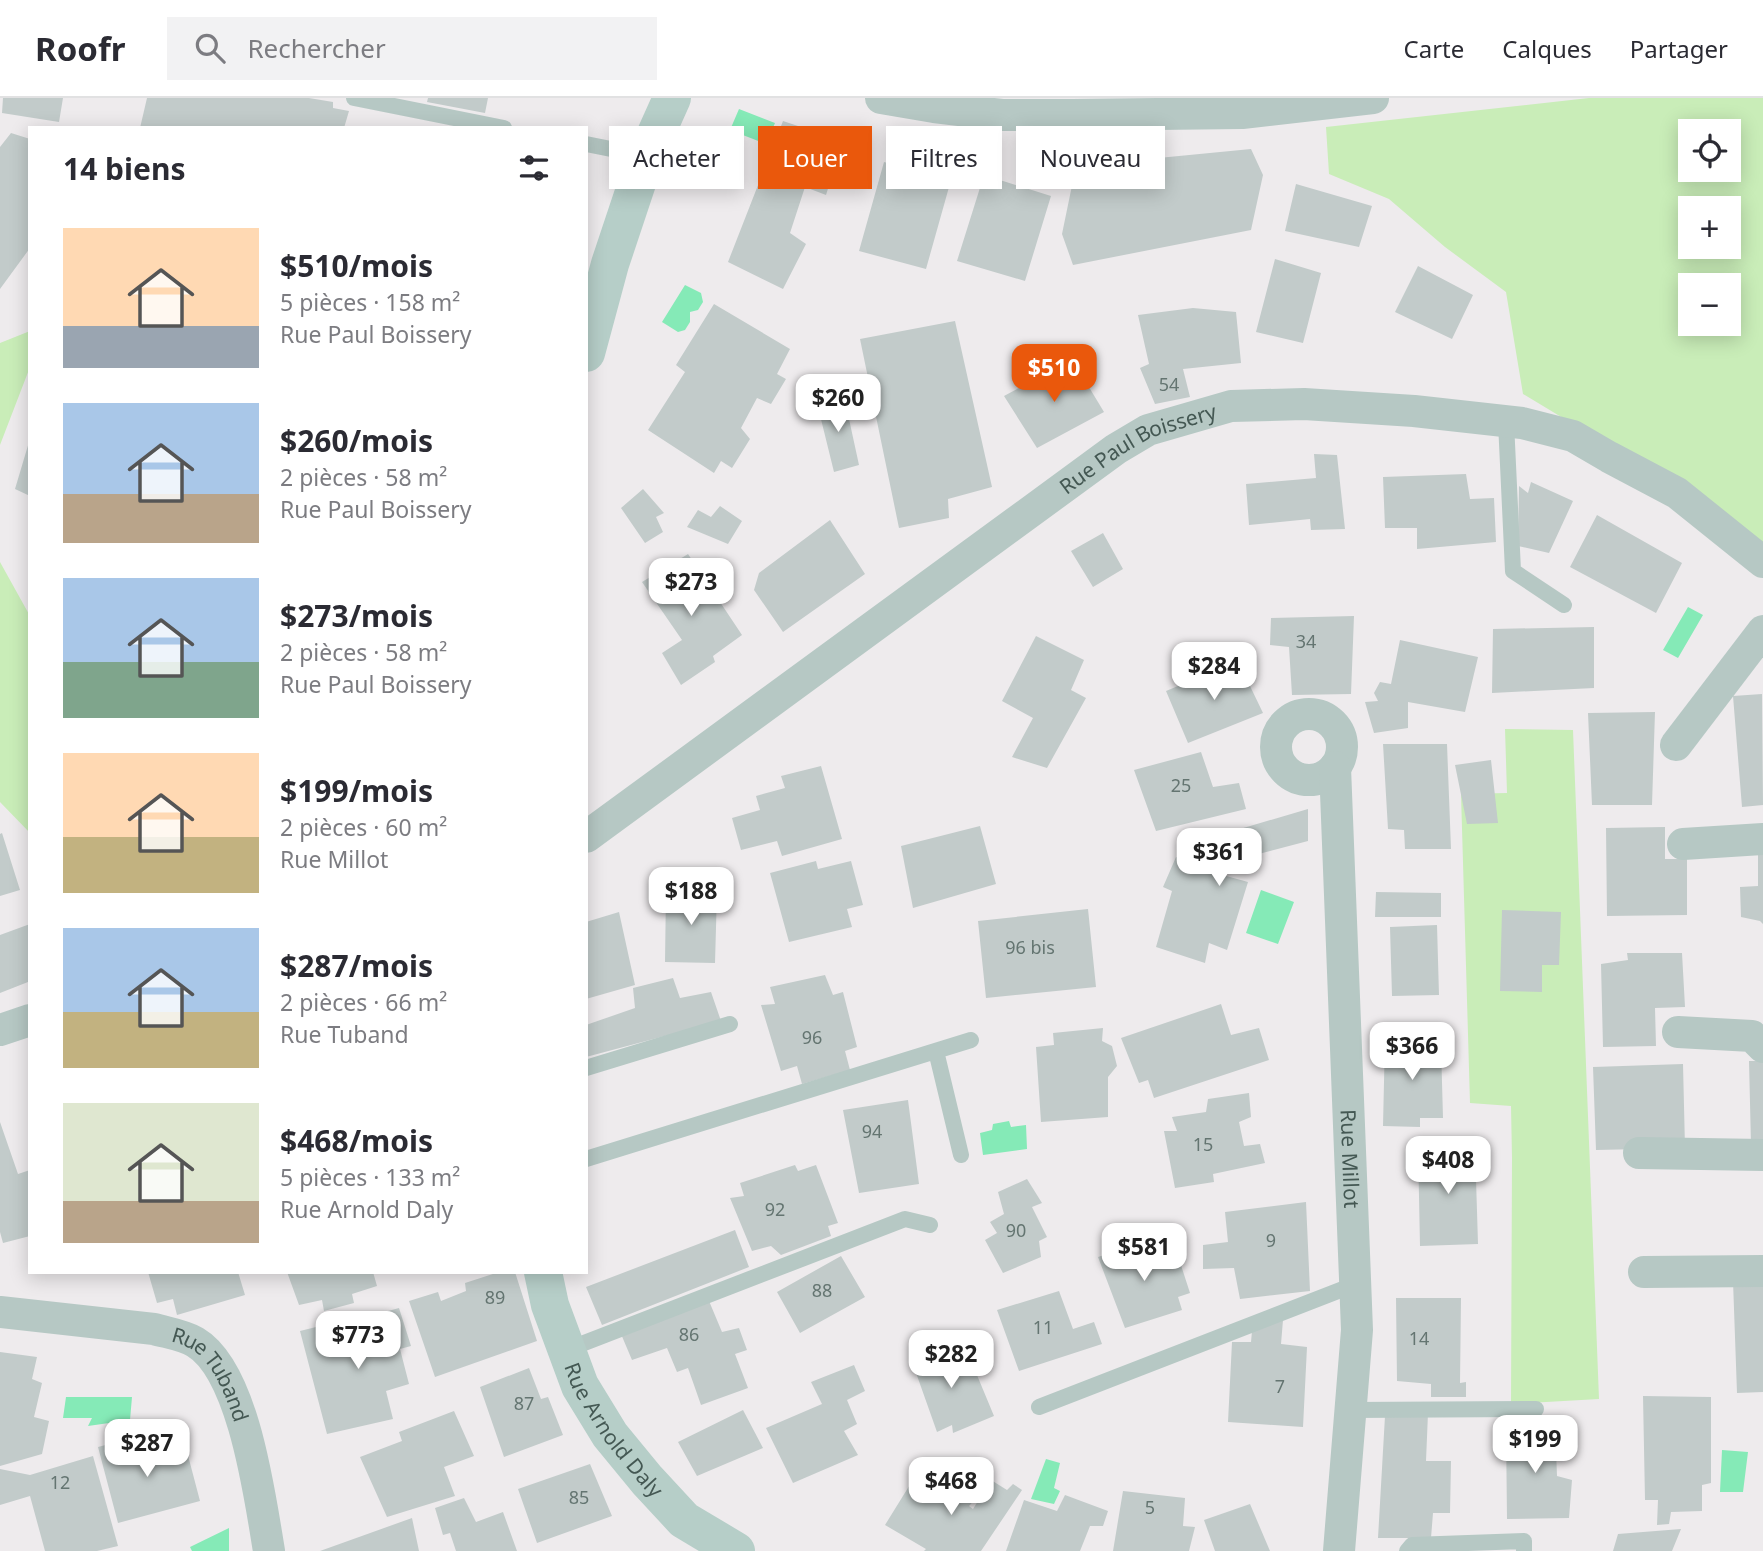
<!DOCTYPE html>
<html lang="fr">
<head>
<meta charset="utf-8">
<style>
  :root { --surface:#fff; --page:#f2f2f3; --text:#2b2b33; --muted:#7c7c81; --line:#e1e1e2; --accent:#ea580c }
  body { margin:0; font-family:"Noto Sans",sans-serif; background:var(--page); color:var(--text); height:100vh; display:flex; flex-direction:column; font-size:26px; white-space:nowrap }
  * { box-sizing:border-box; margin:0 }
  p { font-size:23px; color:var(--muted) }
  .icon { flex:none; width:38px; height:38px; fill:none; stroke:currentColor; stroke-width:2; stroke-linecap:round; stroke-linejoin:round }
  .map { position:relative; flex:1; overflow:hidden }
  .details { position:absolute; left:28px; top:28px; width:560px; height:1148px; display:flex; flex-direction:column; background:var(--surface); border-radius:0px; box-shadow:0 4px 18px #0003 }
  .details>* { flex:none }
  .guide { position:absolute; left:609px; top:28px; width:665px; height:63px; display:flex; gap:14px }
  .buttons { position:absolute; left:1678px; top:21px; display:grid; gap:14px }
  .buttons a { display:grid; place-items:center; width:63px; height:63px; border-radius:0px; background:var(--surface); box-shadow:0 4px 18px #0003; font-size:35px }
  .price { position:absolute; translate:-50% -60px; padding:0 16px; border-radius:14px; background:#fff; color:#222; font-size:23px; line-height:46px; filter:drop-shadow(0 2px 4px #0008) }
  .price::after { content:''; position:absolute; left:50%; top:42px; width:21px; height:16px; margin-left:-10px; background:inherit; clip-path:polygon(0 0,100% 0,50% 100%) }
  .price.active { background:var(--accent); color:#fff }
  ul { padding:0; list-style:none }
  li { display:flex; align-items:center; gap:21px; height:175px; padding:0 35px }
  li span { display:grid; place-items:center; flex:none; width:196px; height:140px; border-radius:0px; color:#555 }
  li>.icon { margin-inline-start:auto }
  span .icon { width:84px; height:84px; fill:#fffc; stroke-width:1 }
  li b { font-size:30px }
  h2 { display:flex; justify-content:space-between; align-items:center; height:84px; padding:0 35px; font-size:30px }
  .tag { padding:0 24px; border-radius:0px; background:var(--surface); box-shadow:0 4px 18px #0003; font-size:24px; line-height:63px }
  .tag.active { background:var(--accent); color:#fff }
  header { display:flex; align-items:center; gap:42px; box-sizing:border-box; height:98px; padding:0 35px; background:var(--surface); border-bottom:2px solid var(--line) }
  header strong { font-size:33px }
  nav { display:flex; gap:38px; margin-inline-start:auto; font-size:24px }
  .search { width:490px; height:63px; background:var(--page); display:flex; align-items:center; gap:18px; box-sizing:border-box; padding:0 24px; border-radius:0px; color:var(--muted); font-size:26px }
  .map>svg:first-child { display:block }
</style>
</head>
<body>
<header>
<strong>Roofr</strong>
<div class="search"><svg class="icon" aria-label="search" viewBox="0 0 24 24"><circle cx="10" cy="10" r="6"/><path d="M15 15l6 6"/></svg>Rechercher</div>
<nav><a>Carte</a><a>Calques</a><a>Partager</a></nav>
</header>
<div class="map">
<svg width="1763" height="1453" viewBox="0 0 1763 1453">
  <rect width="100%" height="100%" fill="#eeebed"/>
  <path fill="#c9edb8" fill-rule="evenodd" d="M1589 0H1763V452L1727 419 1523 296 1506 194 1445 149 1389 101 1329 76 1326 29ZM1690 33H1729V72H1690ZM1690 110H1729V149H1690ZM1690 187H1729V226H1690Z
    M30 233V269L0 347V245Z
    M0 464 30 518V735L0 704Z
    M1505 631 1573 632 1599 1301 1511 1306 1512 1060 1511 1008 1470 1005 1461 696 1507 695Z"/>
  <path fill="#85eab7" d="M739 11 775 25 766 46 730 32Z
    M685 187 701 195 703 204 698 212 690 214V224L685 232 678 234 662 224Z
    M1688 509 1703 517 1678 560 1663 552Z
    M1261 792 1294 804 1278 846 1246 835Z
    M1009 1023 1011 1029 1026 1027 1027 1051 983 1057 980 1035 992 1032 993 1026Z
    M66 1299H132L130 1322 88 1328 92 1320H63Z
    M1722 1352 1748 1354 1743 1394H1720Z
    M1046 1361 1060 1365 1054 1390 1060 1393 1054 1406 1031 1401Z
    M229 1430V1453H192L190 1449Z"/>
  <path fill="#c2cbca" d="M3 0H63L59 24 2 15Z
    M147 0H309L333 4V10L349 13 344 30H140Z
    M428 0H488L485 15 427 4Z
    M783 23 843 43 826 97 805 89 790 135 806 146 783 191 728 164Z
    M11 35 30 41V150L0 191V49Z
    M1251 51 1263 77 1251 132 1073 167 1062 136 1076 68Z
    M884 64 951 82 926 171 859 153Z
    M984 77 1051 98 1025 183 957 163Z
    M1296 86 1372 108 1359 149 1285 133Z
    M1275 161 1321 175 1303 245 1256 234Z
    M1418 168 1473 197 1452 241 1395 214Z
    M714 206 790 251 777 276 786 281 771 306 757 300 741 330 750 341 732 370 721 363 714 375 648 332 685 274 676 267Z
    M1193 210 1236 214 1241 265 1183 271 1190 299 1155 306 1140 270 1149 266 1138 217Z
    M955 223 992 389 948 401 949 420 899 430 860 241Z
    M1072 261 1104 314 1037 350 1004 298Z
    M844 298 859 367 834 374 817 305Z
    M29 344H30V398L15 391Z
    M1314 356 1337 357 1345 431 1311 432 1310 421 1249 427 1246 386 1316 380Z
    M1466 376 1470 401 1494 400 1496 444 1417 451V430H1385L1383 379Z
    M1531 384 1573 403 1549 455 1518 448 1519 388 1528 395Z
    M643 391 664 415 656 419 663 434 645 445 621 410Z
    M720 408 742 423 728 446 687 429 698 412 711 419Z
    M1597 417 1682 465 1656 515 1570 469Z
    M830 422 865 476 783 534 754 492 759 475Z
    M1103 435 1123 471 1093 489 1071 453Z
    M688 456 742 537 713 558 715 564 681 587 662 555 682 542 642 484Z
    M1354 518 1351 596 1292 597 1289 549 1270 547 1271 520Z
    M1594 529V590L1492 595 1493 531Z
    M1036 538 1084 562 1071 592 1086 600 1047 670 1012 659 1033 620 1002 603Z
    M1400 542 1478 559 1465 614 1408 604V630L1374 635 1365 604 1378 603 1374 595 1380 584 1391 586Z
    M1238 563 1263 615 1188 645 1166 593Z
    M1762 596 1763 707 1742 709 1733 598Z
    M1655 614 1652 707H1592L1588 615Z
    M1383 646H1447L1451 751H1405L1404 732 1388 731Z
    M1201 654 1213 689 1239 685 1246 711 1156 733 1134 672Z
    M1491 662 1498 725 1467 726 1455 667Z
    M821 668 842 741 782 758 777 743 741 752 732 720 760 712 756 698 785 690 781 678Z
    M1308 711V743L1251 758 1253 767 1219 776 1248 784 1227 852 1209 845 1205 865 1156 849 1172 793 1163 789 1176 759 1199 768 1202 760 1243 746 1240 731Z
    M980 728 996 786 913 810 901 748Z
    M1665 729V761H1687V817L1607 818 1606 730Z
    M2 735 20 792 0 798V736Z
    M1758 752H1763V826L1760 823 1741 819 1740 789 1758 788Z
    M816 763 818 771 851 763 863 807 847 811 852 829 789 844 770 775Z
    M666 793 717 794 715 865 665 864Z
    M1376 794 1441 795V819H1375Z
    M1088 811 1096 889 986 900 978 823Z
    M1502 812 1561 814 1559 867H1542V894L1500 893Z
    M619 814 635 887 586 901V824Z
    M30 826V889L28 884 0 895V837Z
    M1437 827 1439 897 1392 898 1390 829Z
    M1627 855H1682L1685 909 1655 910 1656 948 1603 949 1601 866 1628 862Z
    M825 877 833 897 843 894 857 949 845 953 850 972 802 986 797 968 781 973 761 907 775 906 770 889Z
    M673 880 680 900 711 894 721 923 586 959V927L635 910 633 890Z
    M1221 906 1231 937 1259 930 1269 962 1154 1000 1148 982 1139 985 1121 940Z
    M1103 930 1102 943 1112 948 1117 968 1108 979V1019L1041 1024 1036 949 1054 947 1053 935Z
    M1385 940H1425L1427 950 1441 949 1443 1020H1420V1029L1383 1028Z
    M1749 963H1763V1047H1751Z
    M1683 966 1685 1050 1596 1052 1593 969Z
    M1249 995 1251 1019 1239 1024 1244 1048 1260 1046 1265 1065 1213 1076 1214 1084 1175 1090 1164 1033H1177L1172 1019 1206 1014 1208 1001Z
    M908 1002 919 1086 859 1095 843 1012Z
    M0 1024 18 1076 30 1072V1138L3 1145 0 1134Z
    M1475 1048 1478 1146 1420 1148 1418 1049Z
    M795 1067 798 1073 816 1067 838 1125 828 1128 831 1138 781 1157 771 1148 752 1153 730 1100 744 1098 740 1085Z
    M1027 1081 1042 1105 1032 1109 1047 1139 1039 1143 1041 1159 1003 1175 985 1142 997 1135 990 1124 1004 1116 998 1094Z
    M1306 1104 1310 1193 1240 1201 1234 1170 1203 1171V1147L1228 1144 1225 1114Z
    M735 1132 749 1169 602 1227 586 1189Z
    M1153 1141 1163 1167 1179 1161 1190 1195 1178 1199 1182 1212 1125 1230 1098 1159Z
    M841 1158 865 1199 800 1235 777 1194Z
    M148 1174H238L245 1197 177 1217 173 1201 157 1205Z
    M287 1174H373L377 1188 352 1196 354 1205 324 1213 322 1202 299 1207Z
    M499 1174H515L537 1243 435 1279 409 1203 438 1194 441 1203 466 1193 465 1185Z
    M1763 1182V1294L1737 1295 1733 1183Z
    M1059 1193 1073 1231 1094 1224 1102 1246 1019 1273 997 1212Z
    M1396 1200H1461L1460 1285 1466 1284V1299H1431V1286L1397 1283Z
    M709 1203 722 1234 739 1230 747 1252 735 1256 748 1290 701 1307 688 1270 677 1274 667 1250 632 1262 621 1236Z
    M399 1210 411 1248 400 1251 409 1286 386 1293 393 1321 327 1336 300 1233 324 1227 329 1243 373 1232 370 1218Z
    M1283 1222 1281 1246 1307 1249 1303 1329 1228 1324 1232 1244H1251L1252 1233Z
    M930 1247 939 1265 967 1253 994 1318 953 1335 952 1327 937 1334 909 1255Z
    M0 1254 37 1259 32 1281 42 1285 34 1319 49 1323 42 1356 0 1368Z
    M854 1267 865 1293 847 1302 857 1326 844 1333 858 1357 793 1385 766 1330 822 1306 811 1284Z
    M529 1270 541 1301 548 1299 563 1337 504 1359 480 1289Z
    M1643 1298 1711 1299V1385L1702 1387V1413L1671 1414 1669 1426 1657 1427 1658 1402H1645Z
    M743 1312 763 1350 697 1378 678 1344Z
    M454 1313 474 1358 444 1369 455 1398 387 1419 360 1359 402 1343 399 1334Z
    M1428 1315 1426 1363H1451L1450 1415H1433L1431 1440H1378L1385 1318Z
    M1555 1326 1557 1378 1572 1382 1569 1420 1507 1421 1506 1331Z
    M135 1339 140 1357 185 1346 200 1403 118 1425 98 1349Z
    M93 1358 118 1448 97 1453H45L30 1398 0 1407V1371L30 1377Z
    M590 1366 612 1418 537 1445 518 1391Z
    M991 1382 1007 1392 1013 1386 1022 1392 981 1453H924L926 1451 885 1427 911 1385 921 1388 926 1383 957 1400 977 1392 981 1395 969 1408 973 1411Z
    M1123 1393 1185 1400 1183 1428 1195 1429 1189 1453H1113Z
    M1065 1397 1108 1413 1103 1428H1090L1080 1453H1006L1024 1402 1057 1413Z
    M464 1400 476 1424 503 1414 517 1453H456L450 1435 443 1437 435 1410Z
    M1250 1406 1270 1453H1215L1204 1422Z
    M412 1420 419 1453H320Z
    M1681 1431 1672 1453H1613L1618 1436Z"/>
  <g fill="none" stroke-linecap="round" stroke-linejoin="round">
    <path stroke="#b6c8c4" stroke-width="16" d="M354 0 504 30
      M586 46 646 58
      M1506 324 1513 473 1564 507
      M936 953 961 1057
      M586 970 730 926
      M586 1061 971 942
      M566 1252 905 1121 930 1127
      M1039 1309 1356 1186
      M1350 1312 1536 1311
      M1407 1453 1412 1447 1524 1443V1453"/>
    <g stroke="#b6c8c4" stroke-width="32">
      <path d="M881 0 934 9 1002 17H1072L1242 15 1373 0"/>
      <circle cx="1309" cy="649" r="33"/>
      <path d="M1676 647 1763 533"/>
      <path id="s1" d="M1335 669 1357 1232 1339 1453"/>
      <path id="s2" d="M586 739 1116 351 1148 332 1231 308 1304 306 1414 313 1522 325 1573 338 1609 359 1677 395 1763 464"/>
      <path d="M1683 746 1763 741"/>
      <path d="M0 932 30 922"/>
      <path d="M1678 934 1752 938 1763 949"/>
      <path d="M1639 1055 1763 1057"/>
      <path d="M1644 1174 1763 1173"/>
      <path id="s3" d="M0 1214 154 1231C168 1235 183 1237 195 1244 244 1273 260 1400 269 1453"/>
    </g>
    <g stroke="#b6cec8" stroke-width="38">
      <path d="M586 255 610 166 646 58 672 0"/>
      <path id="s4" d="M543 1174 550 1207 580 1288 610 1337 647 1382 684 1422 736 1453"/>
    </g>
  </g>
  <g text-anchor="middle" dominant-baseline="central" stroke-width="7" stroke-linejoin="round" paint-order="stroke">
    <g font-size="18" fill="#647571">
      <text x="1169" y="286">54</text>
      <text x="1306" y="543">34</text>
      <text x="1181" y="687">25</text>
      <text x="1030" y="849">96 bis</text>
      <text x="812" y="939">96</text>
      <text x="872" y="1033">94</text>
      <text x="1203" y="1046">15</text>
      <text x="775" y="1111">92</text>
      <text x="1016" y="1132">90</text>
      <text x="1271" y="1142">9</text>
      <text x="822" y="1192">88</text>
      <text x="495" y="1199">89</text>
      <text x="1043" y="1229">11</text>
      <text x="689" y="1236">86</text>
      <text x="1419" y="1240">14</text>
      <text x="1280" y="1288">7</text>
      <text x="524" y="1305">87</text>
      <text x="60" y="1384">12</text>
      <text x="579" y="1399">85</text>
      <text x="1150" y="1409">5</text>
    </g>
    <g font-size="21" fill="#445853" stroke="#fff">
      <text stroke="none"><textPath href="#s2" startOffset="677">Rue Paul Boissery</textPath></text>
      <text stroke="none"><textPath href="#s1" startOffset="392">Rue Millot</textPath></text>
      <text stroke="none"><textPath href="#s3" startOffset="233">Rue Tuband</textPath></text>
      <text stroke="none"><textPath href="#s4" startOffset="175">Rue Arnold Daly</textPath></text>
    </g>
  </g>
</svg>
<div class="buttons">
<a><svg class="icon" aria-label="locate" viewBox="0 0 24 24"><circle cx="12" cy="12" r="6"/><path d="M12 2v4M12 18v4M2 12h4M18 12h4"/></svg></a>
<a>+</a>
<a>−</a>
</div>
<b class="price active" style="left:1054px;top:306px">$510</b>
<b class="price" style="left:838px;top:336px">$260</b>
<b class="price" style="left:691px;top:520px">$273</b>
<b class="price" style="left:1214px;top:604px">$284</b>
<b class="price" style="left:1219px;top:790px">$361</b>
<b class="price" style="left:691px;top:829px">$188</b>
<b class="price" style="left:1412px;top:984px">$366</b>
<b class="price" style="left:1448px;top:1098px">$408</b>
<b class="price" style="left:1144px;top:1185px">$581</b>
<b class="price" style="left:358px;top:1273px">$773</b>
<b class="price" style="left:951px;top:1292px">$282</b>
<b class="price" style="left:1535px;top:1377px">$199</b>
<b class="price" style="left:147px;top:1381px">$287</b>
<b class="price" style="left:951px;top:1419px">$468</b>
<div class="guide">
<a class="tag">Acheter</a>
<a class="tag active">Louer</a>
<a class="tag">Filtres</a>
<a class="tag">Nouveau</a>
</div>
<section class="details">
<h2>14 biens<svg class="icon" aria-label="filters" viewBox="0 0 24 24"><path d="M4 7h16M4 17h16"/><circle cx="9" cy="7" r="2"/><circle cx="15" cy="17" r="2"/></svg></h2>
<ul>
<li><span style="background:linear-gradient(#ffd9b3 70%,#9aa5b1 0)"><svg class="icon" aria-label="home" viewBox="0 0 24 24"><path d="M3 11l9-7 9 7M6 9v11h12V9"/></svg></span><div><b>$510/mois</b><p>5 pièces · 158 m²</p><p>Rue Paul Boissery</p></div></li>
<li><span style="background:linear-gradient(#a9c7e8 65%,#b9a48a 0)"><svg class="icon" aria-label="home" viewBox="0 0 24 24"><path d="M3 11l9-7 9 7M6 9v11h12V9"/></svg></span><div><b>$260/mois</b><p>2 pièces · 58 m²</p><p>Rue Paul Boissery</p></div></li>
<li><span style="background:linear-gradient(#a9c7e8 60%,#7fa58c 0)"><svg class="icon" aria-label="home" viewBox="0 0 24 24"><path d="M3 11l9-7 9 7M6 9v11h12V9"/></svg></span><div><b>$273/mois</b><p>2 pièces · 58 m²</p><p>Rue Paul Boissery</p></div></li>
<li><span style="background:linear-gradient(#ffd9b3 60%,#c2b280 0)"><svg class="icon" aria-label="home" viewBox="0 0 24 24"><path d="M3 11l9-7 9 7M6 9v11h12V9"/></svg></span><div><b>$199/mois</b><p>2 pièces · 60 m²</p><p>Rue Millot</p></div></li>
<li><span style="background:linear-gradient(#a9c7e8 60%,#c2b280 0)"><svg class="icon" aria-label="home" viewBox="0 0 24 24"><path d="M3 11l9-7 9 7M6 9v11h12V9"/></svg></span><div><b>$287/mois</b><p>2 pièces · 66 m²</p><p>Rue Tuband</p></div></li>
<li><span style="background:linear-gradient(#dfe7d0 70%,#b9a48a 0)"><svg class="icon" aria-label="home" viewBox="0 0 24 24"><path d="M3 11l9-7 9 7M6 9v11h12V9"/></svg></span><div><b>$468/mois</b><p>5 pièces · 133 m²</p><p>Rue Arnold Daly</p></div></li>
</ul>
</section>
</div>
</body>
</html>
